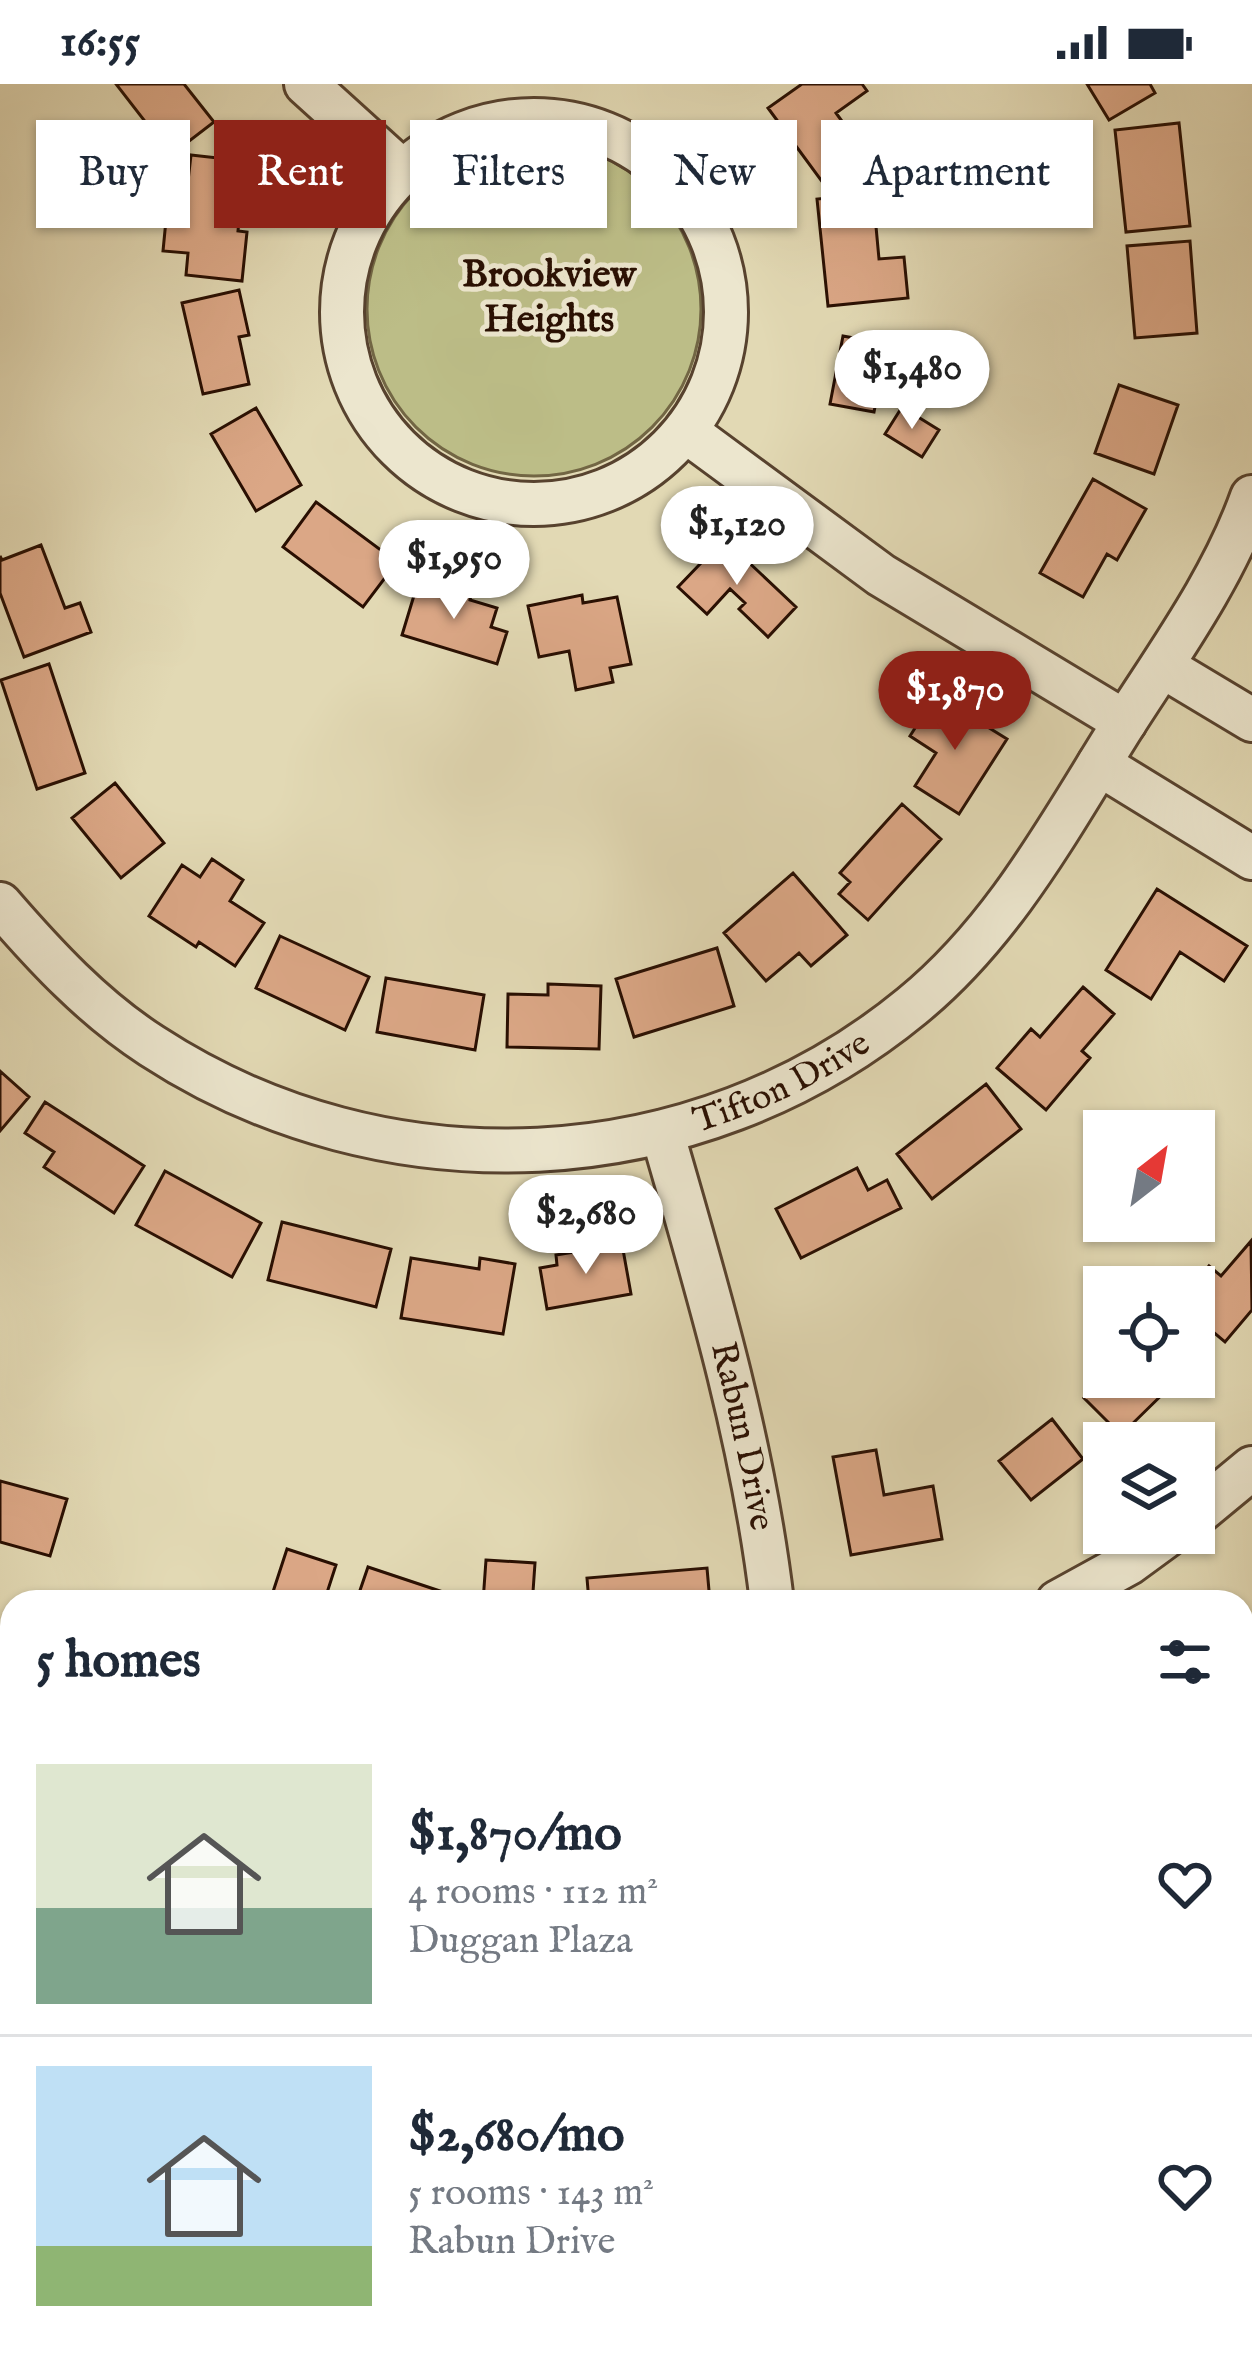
<!DOCTYPE html>
<html lang="en">
<head>
<meta charset="utf-8">
<style>
  :root { --surface:#fff; --page:#f2f2f3; --text:#1f2937; --muted:#747a83; --line:#e0e1e3; --accent:#8f2418 }
  body { margin:0; font-family:"IM FELL English",serif; background:var(--page); color:var(--text); height:100vh; display:flex; flex-direction:column; font-size:45px; white-space:nowrap }
  * { box-sizing:border-box; margin:0 }
  p { font-size:39px; color:var(--muted) }
  .icon { flex:none; width:66px; height:66px; fill:none; stroke:currentColor; stroke-width:2; stroke-linecap:round; stroke-linejoin:round }
  .map { position:relative; flex:1; overflow:hidden }
  .side { position:absolute; left:0px; top:1506px; width:1254px; height:768px; display:flex; flex-direction:column; background:var(--surface); border-radius:36px 36px 0 0; box-shadow:0 3px 9px #0004 }
  .side>* { flex:none }
  .banner { position:absolute; left:36px; top:36px; width:1182px; height:108px; display:flex; gap:24px }
  .needle { width:78px; rotate:31deg }
  .buttons { position:absolute; left:1083px; top:1026px; display:grid; gap:24px }
  .buttons a { display:grid; place-items:center; width:132px; height:132px; border-radius:0px; background:var(--surface); box-shadow:0 3px 9px #0004; font-size:60px }
  .price { position:absolute; translate:-50% -102px; padding:0 27px; border-radius:42px; background:#fff; color:#222; font-size:39px; line-height:78px; filter:drop-shadow(0 3px 6px #0008) }
  .price::after { content:''; position:absolute; left:50%; top:72px; width:36px; height:27px; margin-left:-18px; background:inherit; clip-path:polygon(0 0,100% 0,50% 100%) }
  .price.selected { background:var(--accent); color:#fff }
  ul { padding:0; list-style:none }
  li { display:flex; align-items:center; gap:36px; height:300px; padding:0 36px }
  li+li { border-top:3px solid var(--line) }
  li span { display:grid; place-items:center; flex:none; width:336px; height:240px; border-radius:0px; color:#555 }
  li>.icon { margin-inline-start:auto }
  span .icon { width:144px; height:144px; fill:#fffc; stroke-width:1 }
  li b { font-size:51px }
  h2 { display:flex; justify-content:space-between; align-items:center; height:144px; padding:0 36px; font-size:51px }
  .tag { padding:0 42px; border-radius:0px; background:var(--surface); box-shadow:0 3px 9px #0004; font-size:42px; line-height:108px }
  .tag.selected { background:var(--accent); color:#fff }
  .status { display:flex; justify-content:space-between; align-items:center; height:84px; padding:0 60px; background:var(--surface); direction:ltr }
  .status svg { height:33px; fill:currentColor }
  .map>svg:first-child { display:block }
</style>
</head>
<body>
<div class="status"><b>16:55</b><svg viewBox="0 0 49 12"><path d="M0 12V9h3v3zM5 12V6h3v6zM10 12V3h3v9zM15 12V0h3v12zM26 1h20v11H26zM47 4h2v5h-2z"/></svg></div>
<div class="map">
<svg width="1252" height="2274" viewBox="0 0 1252 2274">
  <rect width="100%" height="100%" fill="#e2d9b4"/>
  <filter id="stains"><feTurbulence type="fractalNoise" baseFrequency=".00167" numOctaves="4"/><feColorMatrix values="0 0 0 0 .2 0 0 0 0 .09 0 0 0 0 .02 0 0 0 .5 -.17"/></filter>
  <radialGradient id="worn" r=".72"><stop offset=".6" stop-color="#630" stop-opacity="0"/><stop offset="1" stop-color="#630" stop-opacity=".3"/></radialGradient>
  <path fill="#bcbd87" stroke="#726644" stroke-width="3" d="M367 225a167 167 0 1 1 334 0a167 167 0 1 1-334 0Z"/>
  <path fill="#dba786" stroke="#290f02" stroke-width="3" d="M116 0H184L214 38 171 71Z
    M802 0H862L867 7 836 29 868 73 826 103 768 24Z
    M1087 0H1150L1155 9 1109 36Z
    M1179 39 1190 142 1126 148 1115 46Z
    M191 71 245 77 238 147 247 148 242 197 186 191 188 169 163 167 170 95 188 97Z
    M873 110 879 175 904 173 908 214 828 222 817 115Z
    M1190 157 1197 249 1135 254 1127 162Z
    M239 206 249 251 239 253 249 300 203 310 182 219Z
    M843 252 887 260 874 328 830 320Z
    M1119 301 1178 321 1154 390 1095 369Z
    M902 323 939 346 922 373 885 350Z
    M256 324 301 401 256 427 211 350Z
    M1093 395 1146 425 1117 476 1107 470 1083 513 1040 489Z
    M316 418 397 478 363 523 283 463Z
    M724 455 796 523 768 553 739 525 745 519 730 505 707 530 678 503Z
    M41 461 65 524 80 519 91 548 24 573 0 509V472L2 476Z
    M419 495 471 511 470 516 497 524 491 543 507 548 497 580 402 551Z
    M582 511 583 519 617 513 631 580 610 584 613 598 576 606 569 567 539 573 528 522Z
    M49 580 85 689 37 705 1 596Z
    M936 611 1007 655 959 730 915 702 936 669 910 652Z
    M115 699 164 759 121 794 72 734Z
    M902 720 941 755 868 836 839 810 850 798 840 789Z
    M212 775 243 796 230 817 264 839 235 882 199 858 196 863 149 832 182 781 200 793Z
    M793 789 847 851 811 882 799 869 766 897 724 849Z
    M1157 805 1247 862 1224 897 1180 868 1151 915 1106 886Z
    M280 852 369 893 345 946 256 904Z
    M717 864 734 922 634 953 616 895Z
    M386 894 484 911 475 966 377 948Z
    M548 900 601 902 599 965 507 963 508 910 548 911Z
    M1083 903 1114 930 1082 967 1090 974 1046 1026 997 984 1031 945 1040 953Z
    M0 987 29 1013 0 1047Z
    M986 1000 1021 1045 932 1115 897 1070Z
    M45 1018 144 1082 114 1129 44 1083 54 1068 25 1049Z
    M857 1084 868 1106 887 1096 901 1124 801 1174 776 1125Z
    M165 1087 261 1139 232 1193 136 1141Z
    M282 1138 391 1165 376 1223 268 1196Z
    M1251 1157 1252 1226 1225 1258 1194 1232 1192 1203 1209 1182 1221 1192Z
    M622 1160 631 1210 547 1225 540 1184 557 1181 556 1171Z
    M411 1174 479 1185 480 1174 515 1180 503 1250 401 1234Z
    M1105 1293H1180L1121 1351 1084 1314Z
    M1052 1335 1083 1375 1031 1416 999 1377Z
    M876 1366 884 1411 933 1402 942 1455 851 1471 833 1373Z
    M0 1397 67 1415 50 1472 0 1458Z
    M287 1465 336 1481 324 1518 270 1517Z
    M486 1476 535 1479 533 1508 577 1511 576 1518H483Z
    M368 1483 449 1510 446 1518H356Z
    M707 1484 710 1518H589L587 1494Z
    M238 2262H271L283 2269 288 2262H331L351 2274H203Z"/>
  <g fill="none" stroke-linecap="round" stroke-linejoin="round">
    <defs>
      <path id="service" d="M547 2274 549 2262"/>
      <g id="minor">
        <path d="M306 0 402 87"/>
        <circle cx="534" cy="228" r="192"/>
        <path d="M687 348 881 491 1125 638"/>
        <path d="M1162 582 1252 636"/>
        <path d="M1099 680 1252 774"/>
        <path id="s1" d="M0 820C45 872 93 924 152 962 385 1114 696 1100 912 922 1005 846 1060 741 1123 641 1169 569 1223 495 1252 413"/>
        <path id="s2" d="M662 1048C707 1203 753 1357 772 1518"/>
        <path d="M1194 1432 1252 1384"/>
        <path d="M1058 1518 1129 1479 1170 1449"/>
        <path d="M0 1572 12 1576"/>
        <path d="M0 2040 12 2043"/>
      </g>
      <path id="tertiary" d="M1242 1917 1252 1908
        M0 2230 12 2222
        M837 2262 864 2274
        M1156 2262 1196 2274
        M1000 2274 1004 2262"/>
    </defs>
    <use href="#service" stroke="#57422e" stroke-width="27"/>
    <use href="#minor" stroke="#57422e" stroke-width="48"/>
    <use href="#tertiary" stroke="#57422e" stroke-width="60"/>
    <path stroke="#290f02" stroke-width="6" stroke-dasharray="9 6" stroke-linecap="butt" d="M947 2274 953 2262"/>
    <use href="#service" stroke="#ece6ce" stroke-width="21"/>
    <use href="#minor" stroke="#ece6ce" stroke-width="42"/>
    <use href="#tertiary" stroke="#ece6ce" stroke-width="54"/>
  </g>
  <g text-anchor="middle" dominant-baseline="central" stroke-width="10" stroke-linejoin="round" paint-order="stroke">
    <g font-size="36" fill="#290f02" stroke="#ece6ce">
      <text stroke="none"><textPath href="#s1" startOffset="870">Tifton Drive</textPath></text>
      <text stroke="none"><textPath href="#s2" startOffset="315">Rabun Drive</textPath></text>
    </g>
    <g font-size="39" font-weight="bold" fill="#290f02" stroke="#ece6ce">
      <text x="549" y="191">Brookview<tspan x="549" dy="45">Heights</tspan></text>
    </g>
  </g>
  <rect width="100%" height="100%" filter="url(#stains)"/>
  <rect width="100%" height="100%" fill="url(#worn)"/>
</svg>
<div class="buttons">
<a><svg class="needle" viewBox="-14 -14 28 28"><path d="M0-13l5 13h-10z" fill="#e53935"/><path d="M0 13l5-13h-10z" fill="#747a83"/></svg></a>
<a><svg class="icon" aria-label="locate" viewBox="0 0 24 24"><circle cx="12" cy="12" r="6"/><path d="M12 2v4M12 18v4M2 12h4M18 12h4"/></svg></a>
<a><svg class="icon" aria-label="layers" viewBox="0 0 24 24"><path d="M12 4l9 5-9 5-9-5zM3 14l9 5 9-5"/></svg></a>
</div>
<b class="price" style="left:912px;top:348px">$1,480</b>
<b class="price" style="left:737px;top:504px">$1,120</b>
<b class="price" style="left:454px;top:538px">$1,950</b>
<b class="price selected" style="left:955px;top:669px">$1,870</b>
<b class="price" style="left:586px;top:1193px">$2,680</b>
<div class="banner">
<a class="tag">Buy</a>
<a class="tag selected">Rent</a>
<a class="tag">Filters</a>
<a class="tag">New</a>
<a class="tag">Apartment</a>
</div>
<section class="side">
<h2>5 homes<svg class="icon" aria-label="filters" viewBox="0 0 24 24"><path d="M4 7h16M4 17h16"/><circle cx="9" cy="7" r="2"/><circle cx="15" cy="17" r="2"/></svg></h2>
<ul>
<li><span style="background:linear-gradient(#dfe7d0 60%,#7fa58c 0)"><svg class="icon" aria-label="home" viewBox="0 0 24 24"><path d="M3 11l9-7 9 7M6 9v11h12V9"/></svg></span><div><b>$1,870/mo</b><p>4 rooms · 112 m²</p><p>Duggan Plaza</p></div><svg class="icon" aria-label="heart" viewBox="0 0 24 24"><path d="M12 20l-8-8c-3-5 5-10 8-4 3-6 11-1 8 4z"/></svg></li>
<li><span style="background:linear-gradient(#bfe0f5 75%,#8fb573 0)"><svg class="icon" aria-label="home" viewBox="0 0 24 24"><path d="M3 11l9-7 9 7M6 9v11h12V9"/></svg></span><div><b>$2,680/mo</b><p>5 rooms · 143 m²</p><p>Rabun Drive</p></div><svg class="icon" aria-label="heart" viewBox="0 0 24 24"><path d="M12 20l-8-8c-3-5 5-10 8-4 3-6 11-1 8 4z"/></svg></li>
</ul>
</section>
</div>
</body>
</html>
